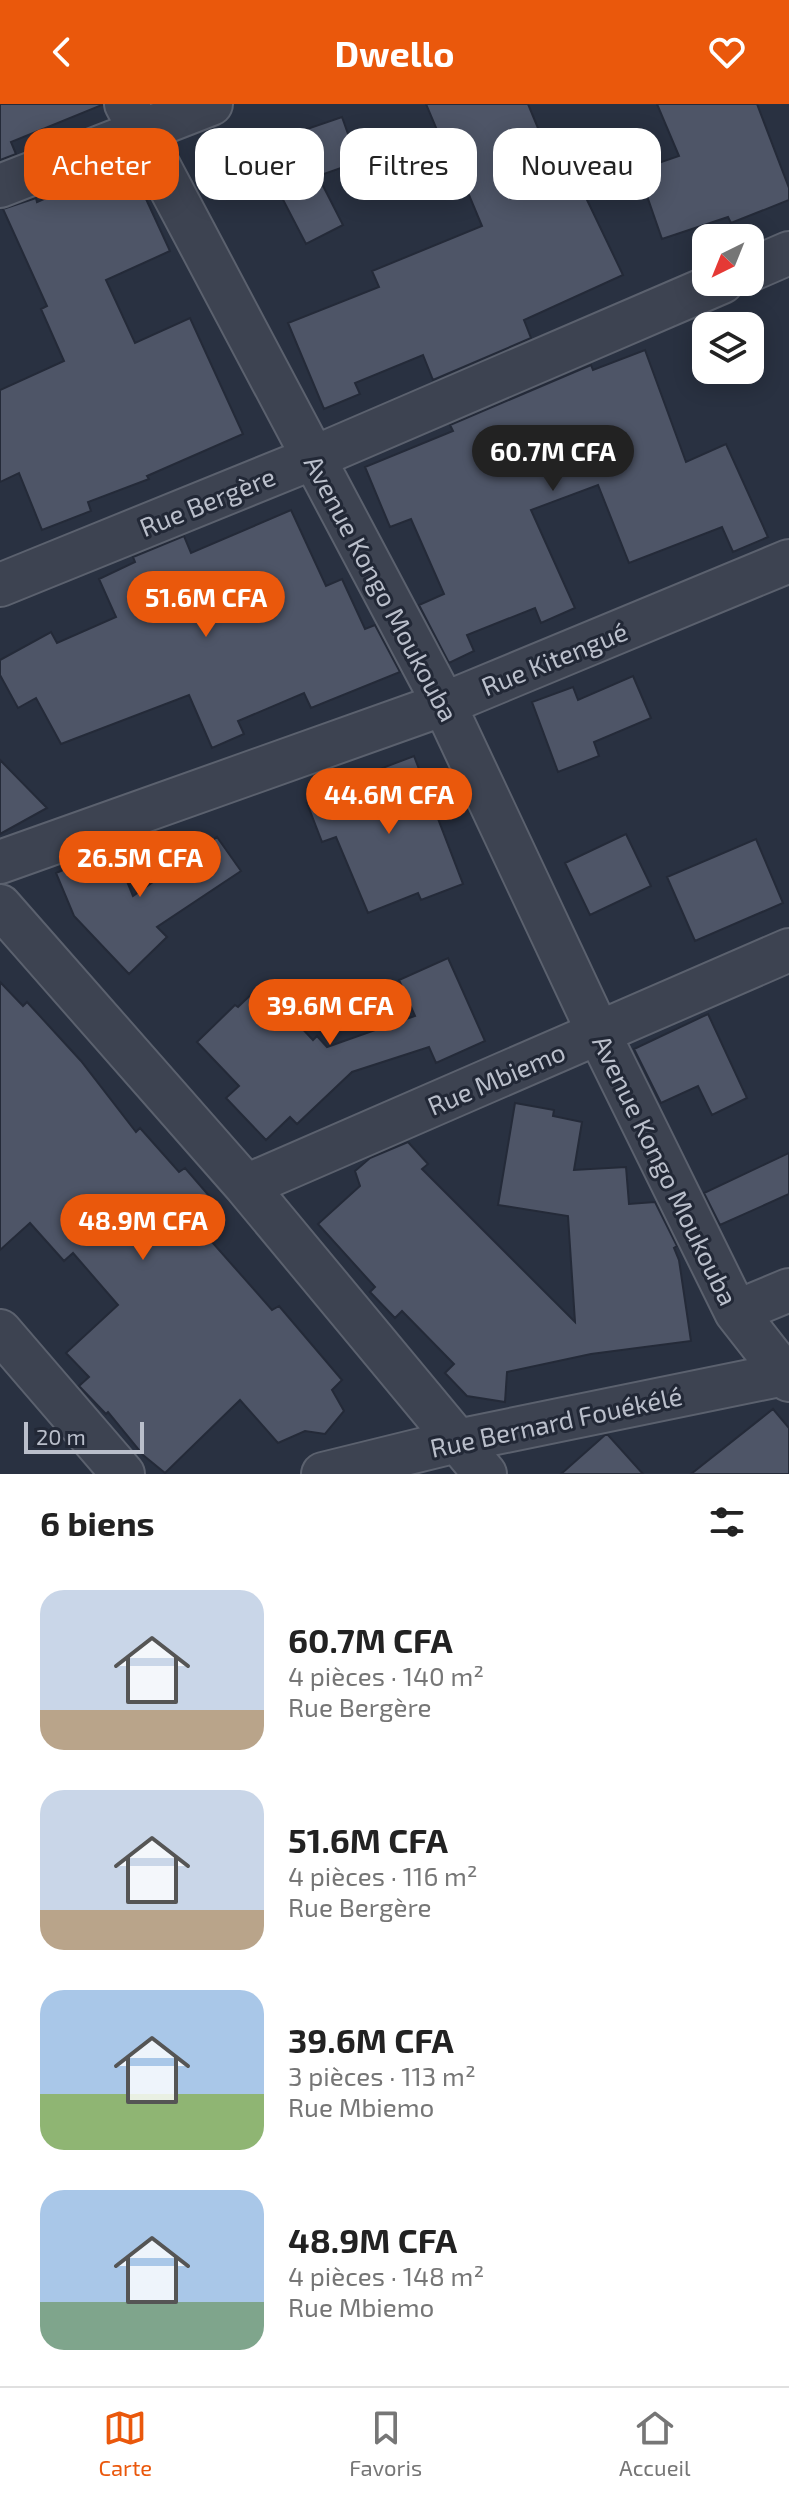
<!DOCTYPE html>
<html lang="fr">
<head>
<meta charset="utf-8">
<style>
  :root { --surface:#fff; --page:#f2f2f2; --text:#222; --muted:#767676; --line:#e0e0e0; --accent:#ea580c }
  body { margin:0; font-family:"Exo 2",sans-serif; background:var(--page); color:var(--text); height:100vh; display:flex; flex-direction:column; font-size:30px; white-space:nowrap }
  * { box-sizing:border-box; margin:0 }
  p { font-size:26px; color:var(--muted) }
  .icon { flex:none; width:44px; height:44px; fill:none; stroke:currentColor; stroke-width:2; stroke-linecap:round; stroke-linejoin:round }
  .map { position:relative; height:1370px; overflow:hidden }
  .details { display:flex; flex-direction:column; background:var(--surface); flex:1 }
  .details>* { flex:none }
  .top-card { position:absolute; left:24px; top:24px; width:742px; height:72px; display:flex; gap:16px }
  .needle { width:52px; rotate:223deg }
  .buttons { position:absolute; left:692px; top:120px; display:grid; gap:16px }
  .buttons a { display:grid; place-items:center; width:72px; height:72px; border-radius:16px; background:var(--surface); box-shadow:0 4px 20px #0003; font-size:40px }
  .scale { position:absolute; left:24px; bottom:20px; width:120px; box-sizing:border-box; padding-left:8px; border:4px solid #babfcb; border-top:0; font-size:22px; line-height:28px; white-space:nowrap; color:#babfcb; -webkit-text-stroke:6px #222836; paint-order:stroke }
  .price { position:absolute; translate:-50% -68px; padding:0 18px; border-radius:28px; background:var(--accent); color:#fff; font-size:26px; line-height:52px; filter:drop-shadow(0 2px 4px #0008) }
  .price::after { content:''; position:absolute; left:50%; top:48px; width:24px; height:18px; margin-left:-12px; background:inherit; clip-path:polygon(0 0,100% 0,50% 100%) }
  .price.current { background:#222; color:#fff }
  ul { padding:0; list-style:none }
  li { display:flex; align-items:center; gap:24px; height:200px; padding:0 40px }
  li span { display:grid; place-items:center; flex:none; width:224px; height:160px; border-radius:24px; color:#555 }
  li>.icon { margin-inline-start:auto }
  span .icon { width:96px; height:96px; fill:#fffc; stroke-width:1 }
  li b { font-size:34px }
  h2 { display:flex; justify-content:space-between; align-items:center; height:96px; padding:0 40px; font-size:34px }
  .pill { padding:0 28px; border-radius:24px; background:var(--surface); box-shadow:0 4px 20px #0003; font-size:28px; line-height:72px }
  .pill.current { background:var(--accent); color:#fff }
  header { display:flex; justify-content:space-between; align-items:center; height:104px; padding:0 40px; background:var(--accent); color:#fff; font-size:36px; font-weight:700 }
  .tabs { display:flex; justify-content:space-around; align-items:center; height:112px; border-top:2px solid var(--line); background:var(--surface); font-size:22px; color:var(--muted) }
  .tabs a { display:grid; justify-items:center; gap:4px }
  .tabs .current { color:var(--accent) }
  .map>svg:first-child { display:block }
</style>
</head>
<body>
<header><svg class="icon" aria-label="back" viewBox="0 0 24 24"><path d="M15 5l-7 7 7 7"/></svg>Dwello<svg class="icon" aria-label="heart" viewBox="0 0 24 24"><path d="M12 20l-8-8c-3-5 5-10 8-4 3-6 11-1 8 4z"/></svg></header>
<div class="map">
<svg width="789" height="1370" viewBox="0 0 789 1370">
  <rect width="100%" height="100%" fill="#293141"/>
  <path fill="#4e5567" stroke="#242a38" stroke-width="2" d="M0 0H101L102 1 11 38 16 50 0 56Z
    M426 0H528L562 82 577 75 623 171 524 216 531 234 433 276 423 251 355 279 360 290 324 305 288 219 379 183 372 167 482 122 449 43 445 45Z
    M657 0H757L789 84V96L731 119 728 113 662 135 638 66 679 52Z
    M342 13 358 58 318 72 343 121 306 140 277 84 264 90 243 47Z
    M129 58 170 147 106 176 135 239 190 214 243 330 147 372 149 375 88 398 91 407 42 426 19 369 0 378V286L64 257 41 205 47 202 3 105 36 94 37 98Z
    M645 246 686 358 726 340 768 433 733 448 722 423 629 459 598 381 531 406 575 504 541 519 535 504 467 531 474 547 449 559 419 501 444 490 411 415 390 423 365 363 453 327 450 321 591 261 593 266Z
    M291 406 326 482 342 475 365 525 375 521 400 568 311 604 304 589 238 617 244 630 212 644 189 591 61 640 36 594 18 604 0 571V556L51 528 57 539 116 513 99 475 135 458 133 453 184 432 191 449Z
    M633 572 651 614 594 638 599 652 558 668 532 598 573 583 578 596Z
    M414 652 463 780 421 796 418 789 368 809 336 733 322 738 307 699 374 673 372 668Z
    M0 656 47 704 0 730Z
    M626 730 651 782 590 811 565 759Z
    M217 733 241 767 157 823 167 833 129 870 74 812 56 769 94 753 96 756 113 743 133 792Z
    M756 735 783 799 695 837 667 773Z
    M448 854 485 937 436 959 429 943 352 968 297 1020 290 1013 266 1036 226 994 239 982 197 938 235 901 238 903 261 881 313 936 317 932 327 943 415 912 399 876Z
    M0 878 23 902 27 898 81 957 136 1028 140 1024 179 1068 185 1064 211 1094 190 1113 272 1206 279 1202 342 1276 332 1286 344 1307 325 1330 305 1327 278 1339 240 1296 165 1369 143 1351 108 1308 106 1310 79 1282 89 1273 66 1249 118 1201 73 1149 64 1157 30 1119 0 1146Z
    M708 910 747 994 712 1011 698 982 661 999 634 945Z
    M515 999 554 1006 553 1012 582 1018 574 1066 626 1063 629 1100 655 1098 677 1142 674 1144 679 1156 691 1237 591 1250 507 1268 505 1298 467 1292 445 1269 454 1260 402 1207 395 1214 370 1188 375 1183 318 1120 360 1082 355 1067 370 1054 408 1038 428 1060 422 1065 575 1218 568 1112 498 1101Z
    M789 1049V1090L720 1121 704 1089Z
    M773 1305 789 1324V1370H691Z
    M605 1331H608L643 1370H561Z"/>
  <g fill="none" stroke-linecap="round" stroke-linejoin="round">
    <defs>
      <path id="minor" d="M126 0 444 600 599 930 736 1208 789 1276
        M0 82 211 0
        M750 166 789 149
        M0 481 313 354 722 178
        M0 758 444 600 789 457
        M0 802 246 1082 485 1370
        M246 1082 789 846
        M736 1208 789 1186
        M0 1227 123 1370
        M323 1370 457 1337 789 1269"/>
    </defs>
    <use href="#minor" stroke="#5b616e" stroke-width="46"/>
    <use href="#minor" stroke="#3d4351" stroke-width="42"/>
  </g>
  <g text-anchor="middle" dominant-baseline="central" stroke-width="6" stroke-linejoin="round" paint-order="stroke">
    <g font-size="26" fill="#babfcb" stroke="#222836">
      <text transform="translate(207 397) rotate(-22)">Rue Bergère</text>
      <text transform="translate(382 484) rotate(62)">Avenue Kongo Moukouba</text>
      <text transform="translate(554 554) rotate(-22)">Rue Kitengué</text>
      <text transform="translate(496 974) rotate(-23)">Rue Mbiemo</text>
      <text transform="translate(666 1066) rotate(64)">Avenue Kongo Moukouba</text>
      <text transform="translate(556 1317) rotate(-12)">Rue Bernard Fouékélé</text>
    </g>
  </g>
</svg>
<div class="buttons">
<a><svg class="needle" viewBox="-14 -14 28 28"><path d="M0-13l5 13h-10z" fill="#e53935"/><path d="M0 13l5-13h-10z" fill="#767676"/></svg></a>
<a><svg class="icon" aria-label="layers" viewBox="0 0 24 24"><path d="M12 4l9 5-9 5-9-5zM3 14l9 5 9-5"/></svg></a>
</div>
<div class="scale">20 m</div>
<b class="price current" style="left:553px;top:389px">60.7M CFA</b>
<b class="price" style="left:206px;top:535px">51.6M CFA</b>
<b class="price" style="left:389px;top:732px">44.6M CFA</b>
<b class="price" style="left:140px;top:795px">26.5M CFA</b>
<b class="price" style="left:330px;top:943px">39.6M CFA</b>
<b class="price" style="left:143px;top:1158px">48.9M CFA</b>
<div class="top-card">
<a class="pill current">Acheter</a>
<a class="pill">Louer</a>
<a class="pill">Filtres</a>
<a class="pill">Nouveau</a>
</div>
</div>
<section class="details">
<h2>6 biens<svg class="icon" aria-label="filters" viewBox="0 0 24 24"><path d="M4 7h16M4 17h16"/><circle cx="9" cy="7" r="2"/><circle cx="15" cy="17" r="2"/></svg></h2>
<ul>
<li><span style="background:linear-gradient(#c9d6e8 75%,#b9a48a 0)"><svg class="icon" aria-label="home" viewBox="0 0 24 24"><path d="M3 11l9-7 9 7M6 9v11h12V9"/></svg></span><div><b>60.7M CFA</b><p>4 pièces · 140 m²</p><p>Rue Bergère</p></div></li>
<li><span style="background:linear-gradient(#c9d6e8 75%,#b9a48a 0)"><svg class="icon" aria-label="home" viewBox="0 0 24 24"><path d="M3 11l9-7 9 7M6 9v11h12V9"/></svg></span><div><b>51.6M CFA</b><p>4 pièces · 116 m²</p><p>Rue Bergère</p></div></li>
<li><span style="background:linear-gradient(#a9c7e8 65%,#8fb573 0)"><svg class="icon" aria-label="home" viewBox="0 0 24 24"><path d="M3 11l9-7 9 7M6 9v11h12V9"/></svg></span><div><b>39.6M CFA</b><p>3 pièces · 113 m²</p><p>Rue Mbiemo</p></div></li>
<li><span style="background:linear-gradient(#a9c7e8 70%,#7fa58c 0)"><svg class="icon" aria-label="home" viewBox="0 0 24 24"><path d="M3 11l9-7 9 7M6 9v11h12V9"/></svg></span><div><b>48.9M CFA</b><p>4 pièces · 148 m²</p><p>Rue Mbiemo</p></div></li>
</ul>
</section>
<nav class="tabs">
<a class="current"><svg class="icon" aria-label="map" viewBox="0 0 24 24"><path d="M3 6l6-2 6 2 6-2v14l-6 2-6-2-6 2zM9 4v14M15 6v14"/></svg>Carte</a>
<a><svg class="icon" aria-label="saved" viewBox="0 0 24 24"><path d="M7 4h10v16l-5-4-5 4z"/></svg>Favoris</a>
<a><svg class="icon" aria-label="home" viewBox="0 0 24 24"><path d="M3 11l9-7 9 7M6 9v11h12V9"/></svg>Accueil</a>
</nav>
</body>
</html>
